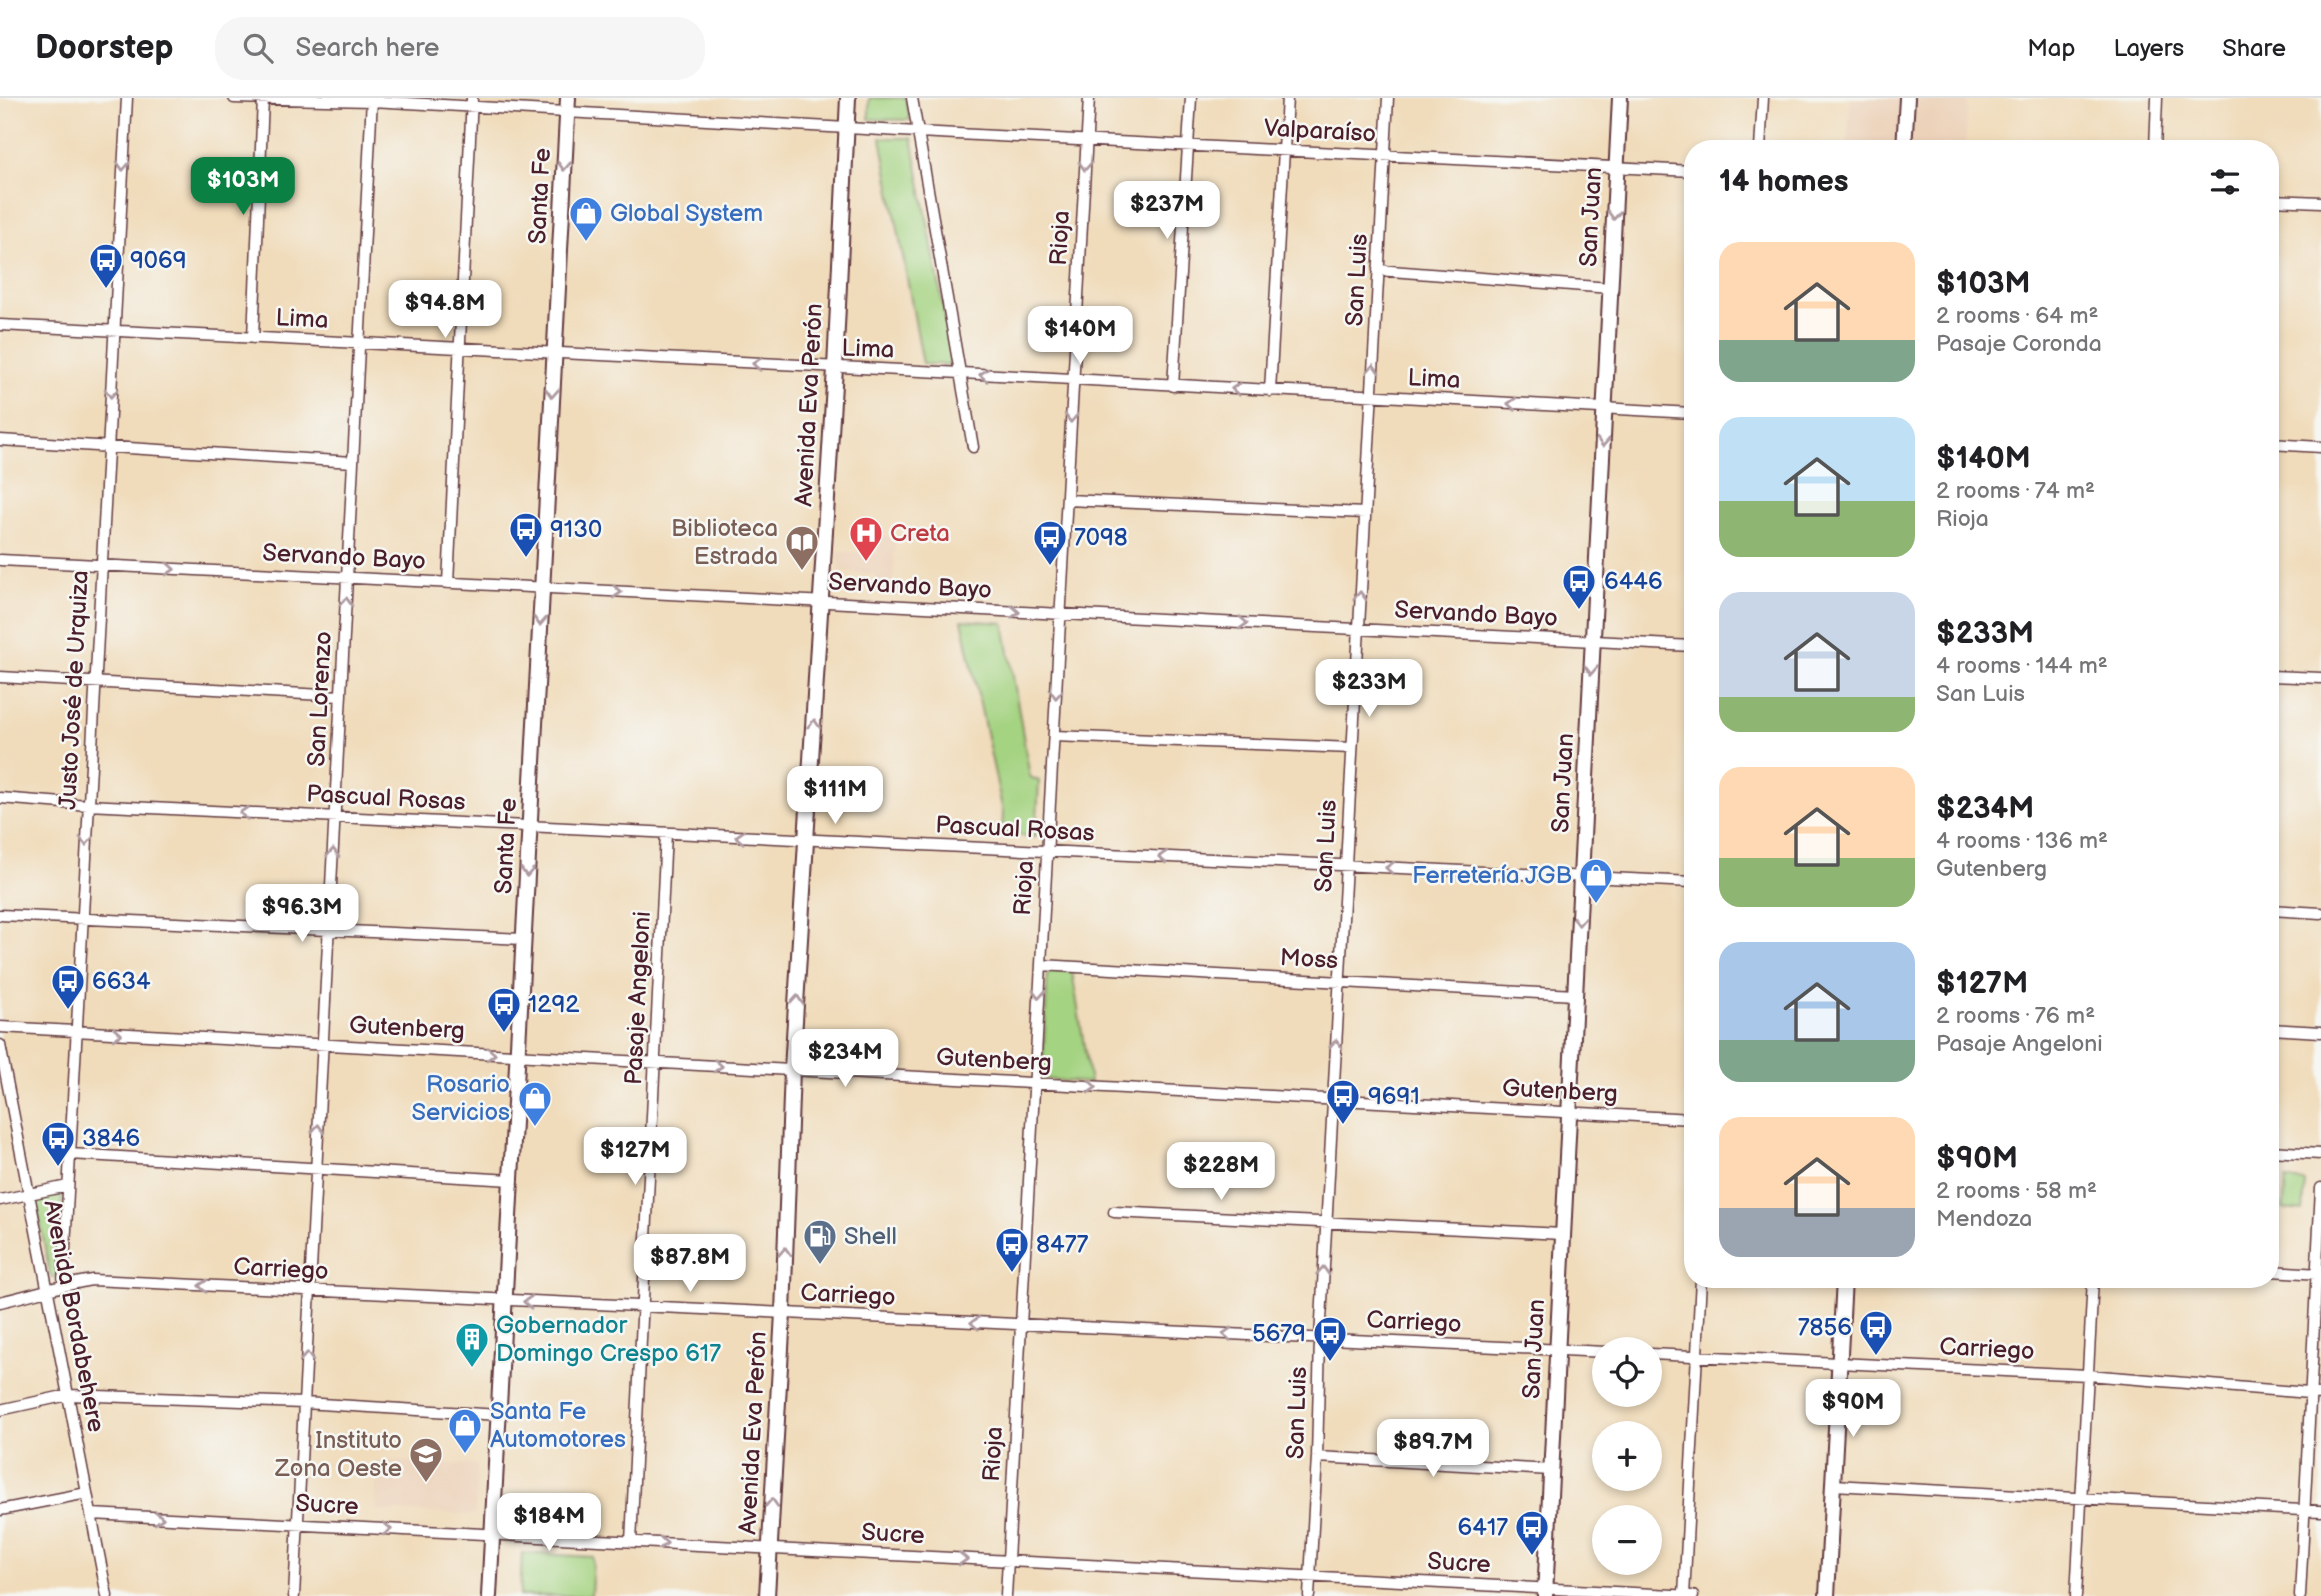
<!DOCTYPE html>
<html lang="en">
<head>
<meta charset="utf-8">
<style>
  :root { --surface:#fff; --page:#f6f6f6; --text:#202124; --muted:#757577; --line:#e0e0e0; --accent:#0b8043 }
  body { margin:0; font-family:"Balsamiq Sans",sans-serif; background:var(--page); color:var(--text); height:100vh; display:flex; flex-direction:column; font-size:26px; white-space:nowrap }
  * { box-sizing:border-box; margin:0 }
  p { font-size:23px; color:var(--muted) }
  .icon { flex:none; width:38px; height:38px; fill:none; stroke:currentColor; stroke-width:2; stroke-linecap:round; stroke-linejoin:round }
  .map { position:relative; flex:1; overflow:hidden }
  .drawer { position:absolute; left:1684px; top:42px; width:595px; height:1148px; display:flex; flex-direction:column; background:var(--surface); border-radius:28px; box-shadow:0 4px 10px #0003 }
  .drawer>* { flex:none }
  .fabs { position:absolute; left:1592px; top:1239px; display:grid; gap:14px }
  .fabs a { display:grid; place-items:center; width:70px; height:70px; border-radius:50%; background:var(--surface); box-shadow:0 4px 10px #0003; font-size:35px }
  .price { position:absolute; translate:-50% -60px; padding:0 16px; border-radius:14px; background:#fff; color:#222; font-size:23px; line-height:46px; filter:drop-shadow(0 2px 4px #0008) }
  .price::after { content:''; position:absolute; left:50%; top:42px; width:21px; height:16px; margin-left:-10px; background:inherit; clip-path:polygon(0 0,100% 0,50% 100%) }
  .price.current { background:var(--accent); color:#fff }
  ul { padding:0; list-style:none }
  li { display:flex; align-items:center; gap:21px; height:175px; padding:0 35px }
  li span { display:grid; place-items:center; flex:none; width:196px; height:140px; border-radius:21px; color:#555 }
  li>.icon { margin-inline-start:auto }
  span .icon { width:84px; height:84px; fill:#fffc; stroke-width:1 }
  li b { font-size:30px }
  h2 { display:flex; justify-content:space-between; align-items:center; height:84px; padding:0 35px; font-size:30px }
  header { display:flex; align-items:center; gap:42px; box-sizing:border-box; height:98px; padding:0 35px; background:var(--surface); border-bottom:2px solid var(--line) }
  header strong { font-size:33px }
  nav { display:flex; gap:38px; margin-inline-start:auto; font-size:24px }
  .search { width:490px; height:63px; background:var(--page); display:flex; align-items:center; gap:18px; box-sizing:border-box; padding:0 24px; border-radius:28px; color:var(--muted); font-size:26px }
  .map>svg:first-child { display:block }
</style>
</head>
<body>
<header>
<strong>Doorstep</strong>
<div class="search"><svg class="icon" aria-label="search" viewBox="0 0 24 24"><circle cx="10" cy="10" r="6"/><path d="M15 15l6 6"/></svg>Search here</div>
<nav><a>Map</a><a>Layers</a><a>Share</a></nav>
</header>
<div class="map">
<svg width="2321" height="1498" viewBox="0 0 2321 1498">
  <rect width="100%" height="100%" fill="#f6f6f2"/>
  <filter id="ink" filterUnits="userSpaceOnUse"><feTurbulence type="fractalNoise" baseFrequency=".0143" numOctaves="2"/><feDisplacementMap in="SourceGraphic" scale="14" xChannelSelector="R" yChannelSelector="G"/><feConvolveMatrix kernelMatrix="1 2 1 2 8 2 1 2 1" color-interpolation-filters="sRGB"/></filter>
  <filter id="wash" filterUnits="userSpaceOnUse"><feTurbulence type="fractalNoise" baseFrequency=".00686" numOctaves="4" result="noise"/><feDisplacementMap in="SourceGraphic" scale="28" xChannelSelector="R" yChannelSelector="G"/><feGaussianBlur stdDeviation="1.57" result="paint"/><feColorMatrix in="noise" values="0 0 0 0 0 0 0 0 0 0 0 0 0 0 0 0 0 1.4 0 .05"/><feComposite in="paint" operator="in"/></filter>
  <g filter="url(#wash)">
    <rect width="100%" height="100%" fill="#f0dbba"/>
    <path fill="#ecd2b9" d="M1850 0H1968L1965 51H1847Z
      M878 438 895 439 893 493 876 492V476L838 473 839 454 877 456Z
      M377 1362 477 1367 475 1417 375 1412Z"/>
    <path fill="#a4d381" stroke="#777956" stroke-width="2" d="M869 0H906L910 22 869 21Z
      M881 40H912L954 267 923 266Z
      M962 522 1004 525 1030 679 1039 683 1036 739 1002 736 1003 714Z
      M1048 871 1072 873 1090 985 1042 981Z
      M2286 1082 2305 1084 2303 1113 2283 1111Z
      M59 1095 62 1100 58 1176 54 1180 50 1177 36 1103 39 1100Z
      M522 1455 593 1459 591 1498H520Z"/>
  </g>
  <g filter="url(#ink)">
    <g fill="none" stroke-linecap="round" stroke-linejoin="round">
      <defs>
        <path id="minor" d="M234 0 372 3 918 34 1692 73
          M912 0 973 349
          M1760 51 1763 0
          M2155 51 2157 0
          M2270 102 2321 104
          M1378 172 1610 190
          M0 227 961 275 1692 315
          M253 240 263 1
          M1173 288 1191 0
          M1270 293 1287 0
          M0 342 353 364
          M2270 346 2321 349
          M1067 402 1365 415
          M0 462 1692 548
          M448 485 472 0
          M2270 578 2321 580
          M0 579 341 598
          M1054 638 1352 650
          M0 700 88 707 1692 784
          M2270 812 2321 815
          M0 817 523 841
          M1041 867 1575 897
          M0 929 1692 1021
          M2270 931 2321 934
          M0 947 107 1498
          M2270 1053 2321 1056
          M70 1056 511 1082
          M0 1102 68 1088
          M1114 1114 1563 1136
          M2270 1173 2320 1176
          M63 1187 127 0
          M0 1204C31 1197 61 1187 92 1182L1605 1254
          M1650 1256 2088 1277 2321 1296
          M0 1312 68 1297 304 1305 499 1317
          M1317 1359 1551 1372
          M1833 1387 2321 1413
          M0 1412 87 1395
          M91 1416 1693 1498
          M631 1444 666 735
          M294 1498 372 0
          M1006 1498 1089 0
          M1309 1498 1317 1359 1320 1241 1388 0
          M1684 1498 1701 1181
          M2076 1498 2093 1181
          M2300 1498 2321 1090"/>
        <path id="secondary" d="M1904 51 1907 0
          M489 1498 568 0
          M767 1498 783 1215 792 972 835 270 848 0
          M1545 1498 1620 0
          M1827 1498 1844 1181"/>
      </defs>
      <use href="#minor" stroke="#633b40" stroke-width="13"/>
      <use href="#secondary" stroke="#633b40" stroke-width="18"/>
      <use href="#minor" stroke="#fff" stroke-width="10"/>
      <use href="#secondary" stroke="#fff" stroke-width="14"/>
    </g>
    <defs><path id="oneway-chevron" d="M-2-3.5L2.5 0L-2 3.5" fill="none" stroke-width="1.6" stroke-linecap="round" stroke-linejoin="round" transform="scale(1.75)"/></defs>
    <g stroke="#ae9aa0">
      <use href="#oneway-chevron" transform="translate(123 68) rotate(93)"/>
      <use href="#oneway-chevron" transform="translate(564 68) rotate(93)"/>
      <use href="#oneway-chevron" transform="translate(1085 68) rotate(93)"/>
      <use href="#oneway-chevron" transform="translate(1614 117) rotate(93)"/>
      <use href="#oneway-chevron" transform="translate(757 266) rotate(-177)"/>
      <use href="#oneway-chevron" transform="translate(1373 271) rotate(-87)"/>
      <use href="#oneway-chevron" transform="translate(984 277) rotate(-176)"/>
      <use href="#oneway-chevron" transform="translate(1236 291) rotate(-177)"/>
      <use href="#oneway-chevron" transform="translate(111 295) rotate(93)"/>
      <use href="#oneway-chevron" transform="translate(552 295) rotate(93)"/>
      <use href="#oneway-chevron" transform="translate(1512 306) rotate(-177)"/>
      <use href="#oneway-chevron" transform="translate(1071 320) rotate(93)"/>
      <use href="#oneway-chevron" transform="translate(1603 344) rotate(93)"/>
      <use href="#oneway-chevron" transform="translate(170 471) rotate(3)"/>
      <use href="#oneway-chevron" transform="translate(617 494) rotate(3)"/>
      <use href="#oneway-chevron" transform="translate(1360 498) rotate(-87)"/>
      <use href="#oneway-chevron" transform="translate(346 504) rotate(-87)"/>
      <use href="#oneway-chevron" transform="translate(1015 514) rotate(3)"/>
      <use href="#oneway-chevron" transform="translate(540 523) rotate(93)"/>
      <use href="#oneway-chevron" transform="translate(1243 525) rotate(3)"/>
      <use href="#oneway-chevron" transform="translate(1591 572) rotate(93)"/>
      <use href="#oneway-chevron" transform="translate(1056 596) rotate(93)"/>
      <use href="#oneway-chevron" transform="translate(814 626) rotate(-87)"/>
      <use href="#oneway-chevron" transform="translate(244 715) rotate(-177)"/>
      <use href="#oneway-chevron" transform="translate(740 739) rotate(-177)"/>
      <use href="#oneway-chevron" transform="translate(86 743) rotate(93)"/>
      <use href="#oneway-chevron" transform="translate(333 755) rotate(-87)"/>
      <use href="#oneway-chevron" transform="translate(1163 759) rotate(-177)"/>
      <use href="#oneway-chevron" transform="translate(1390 770) rotate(-177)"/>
      <use href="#oneway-chevron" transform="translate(527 774) rotate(93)"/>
      <use href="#oneway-chevron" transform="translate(1579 823) rotate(93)"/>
      <use href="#oneway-chevron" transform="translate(1039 896) rotate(93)"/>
      <use href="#oneway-chevron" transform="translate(797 902) rotate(-86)"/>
      <use href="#oneway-chevron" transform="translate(117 936) rotate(3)"/>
      <use href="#oneway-chevron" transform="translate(1336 946) rotate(-87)"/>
      <use href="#oneway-chevron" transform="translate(491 956) rotate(3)"/>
      <use href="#oneway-chevron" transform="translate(718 968) rotate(3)"/>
      <use href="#oneway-chevron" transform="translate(1092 989) rotate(3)"/>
      <use href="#oneway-chevron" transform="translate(318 1031) rotate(-87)"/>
      <use href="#oneway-chevron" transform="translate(785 1154) rotate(-88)"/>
      <use href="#oneway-chevron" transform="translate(1323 1173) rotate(-87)"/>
      <use href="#oneway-chevron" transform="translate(203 1188) rotate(-177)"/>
      <use href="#oneway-chevron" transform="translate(528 1204) rotate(-177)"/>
      <use href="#oneway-chevron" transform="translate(975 1225) rotate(-177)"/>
      <use href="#oneway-chevron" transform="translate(1227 1236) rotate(-177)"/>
      <use href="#oneway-chevron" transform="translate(307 1259) rotate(-87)"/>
      <use href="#oneway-chevron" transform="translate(772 1405) rotate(-87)"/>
      <use href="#oneway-chevron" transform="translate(159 1420) rotate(3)"/>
      <use href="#oneway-chevron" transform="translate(387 1431) rotate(3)"/>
      <use href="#oneway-chevron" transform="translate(663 1445) rotate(3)"/>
      <use href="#oneway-chevron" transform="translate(963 1461) rotate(3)"/>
    </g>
  </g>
  <defs>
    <symbol id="shop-pin" viewBox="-11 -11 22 30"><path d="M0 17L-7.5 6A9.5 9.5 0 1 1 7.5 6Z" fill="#3f7fe0" stroke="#f6f6f2"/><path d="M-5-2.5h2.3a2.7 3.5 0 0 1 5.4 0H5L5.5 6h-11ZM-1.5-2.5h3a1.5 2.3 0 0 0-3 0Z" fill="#fff"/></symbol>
    <symbol id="bus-pin" viewBox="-11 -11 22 30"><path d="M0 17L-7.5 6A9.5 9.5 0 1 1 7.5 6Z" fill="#1a4fb4" stroke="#f6f6f2"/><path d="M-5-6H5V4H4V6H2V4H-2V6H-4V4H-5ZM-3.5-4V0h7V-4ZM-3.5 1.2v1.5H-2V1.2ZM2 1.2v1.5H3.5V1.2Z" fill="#fff"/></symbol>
    <symbol id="hospital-pin" viewBox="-11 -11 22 30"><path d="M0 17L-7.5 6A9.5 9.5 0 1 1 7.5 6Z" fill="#e0444e" stroke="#f6f6f2"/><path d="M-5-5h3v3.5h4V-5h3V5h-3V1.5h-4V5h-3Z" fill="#fff"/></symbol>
    <symbol id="library-pin" viewBox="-11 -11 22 30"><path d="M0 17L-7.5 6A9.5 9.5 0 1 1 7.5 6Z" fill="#8d6e63" stroke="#f6f6f2"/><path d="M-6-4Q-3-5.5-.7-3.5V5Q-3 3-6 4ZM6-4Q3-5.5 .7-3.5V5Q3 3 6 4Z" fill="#fff"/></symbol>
    <symbol id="fuel-pin" viewBox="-11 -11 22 30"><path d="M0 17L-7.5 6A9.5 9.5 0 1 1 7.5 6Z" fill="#5c6f8a" stroke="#f6f6f2"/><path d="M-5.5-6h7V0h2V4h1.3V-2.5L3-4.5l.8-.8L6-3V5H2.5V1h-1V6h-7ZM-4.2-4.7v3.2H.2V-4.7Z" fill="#fff"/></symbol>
    <symbol id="building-pin" viewBox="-11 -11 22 30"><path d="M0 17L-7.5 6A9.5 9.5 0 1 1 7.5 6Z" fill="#0f9aa8" stroke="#f6f6f2"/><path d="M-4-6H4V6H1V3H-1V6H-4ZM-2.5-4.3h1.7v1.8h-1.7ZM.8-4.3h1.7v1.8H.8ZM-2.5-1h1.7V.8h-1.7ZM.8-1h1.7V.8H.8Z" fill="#fff"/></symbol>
    <symbol id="university-pin" viewBox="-11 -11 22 30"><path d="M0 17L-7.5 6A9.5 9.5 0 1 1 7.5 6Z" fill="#8d6e63" stroke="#f6f6f2"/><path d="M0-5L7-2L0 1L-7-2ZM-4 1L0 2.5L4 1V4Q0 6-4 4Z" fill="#fff"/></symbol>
  </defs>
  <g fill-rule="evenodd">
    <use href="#shop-pin" x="567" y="96" width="38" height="52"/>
    <use href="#bus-pin" x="87" y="143" width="38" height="52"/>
    <use href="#bus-pin" x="507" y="412" width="38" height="52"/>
    <use href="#hospital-pin" x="847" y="416" width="38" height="52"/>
    <use href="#bus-pin" x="1031" y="420" width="38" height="52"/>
    <use href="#library-pin" x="783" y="425" width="38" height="52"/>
    <use href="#bus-pin" x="1560" y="464" width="38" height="52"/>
    <use href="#shop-pin" x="1577" y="758" width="38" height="52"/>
    <use href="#bus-pin" x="49" y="864" width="38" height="52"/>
    <use href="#bus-pin" x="485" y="887" width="38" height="52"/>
    <use href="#bus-pin" x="1324" y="979" width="38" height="52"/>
    <use href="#shop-pin" x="516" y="981" width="38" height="52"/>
    <use href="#bus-pin" x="39" y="1021" width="38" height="52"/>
    <use href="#fuel-pin" x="801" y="1119" width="38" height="52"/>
    <use href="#bus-pin" x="993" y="1127" width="38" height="52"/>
    <use href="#bus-pin" x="1857" y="1210" width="38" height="52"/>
    <use href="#bus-pin" x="1311" y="1216" width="38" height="52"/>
    <use href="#building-pin" x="453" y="1222" width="38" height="52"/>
    <use href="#shop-pin" x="446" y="1308" width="38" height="52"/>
    <use href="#university-pin" x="407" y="1337" width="38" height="52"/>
    <use href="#bus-pin" x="1513" y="1410" width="38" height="52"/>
  </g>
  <g text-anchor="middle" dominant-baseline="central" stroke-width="5" stroke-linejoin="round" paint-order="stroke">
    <g font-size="24" fill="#4a1f2b" stroke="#f6f6f2">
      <text transform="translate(1320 33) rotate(3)">Valparaíso</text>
      <text transform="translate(540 98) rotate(-87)">Santa Fe</text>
      <text transform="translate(1591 119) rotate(-87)">San Juan</text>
      <text transform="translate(1060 140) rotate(-87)">Rioja</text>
      <text transform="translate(1357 182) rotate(-87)">San Luis</text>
      <text transform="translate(302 221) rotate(3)">Lima</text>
      <text transform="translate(868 251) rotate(2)">Lima</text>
      <text transform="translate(1434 281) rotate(3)">Lima</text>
      <text transform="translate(809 307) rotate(-87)">Avenida Eva Perón</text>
      <text transform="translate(344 459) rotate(3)">Servando Bayo</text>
      <text transform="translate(910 488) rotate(3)">Servando Bayo</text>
      <text transform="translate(1476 516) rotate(3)">Servando Bayo</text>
      <text transform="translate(74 592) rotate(-87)">Justo José de Urquiza</text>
      <text transform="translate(320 601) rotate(-87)">San Lorenzo</text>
      <text transform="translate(1563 685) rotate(-87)">San Juan</text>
      <text transform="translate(386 700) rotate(3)">Pascual Rosas</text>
      <text transform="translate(1015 731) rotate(3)">Pascual Rosas</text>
      <text transform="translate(506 748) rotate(-87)">Santa Fe</text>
      <text transform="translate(1326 748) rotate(-87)">San Luis</text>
      <text transform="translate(1024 790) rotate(-87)">Rioja</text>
      <text transform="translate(1309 861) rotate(3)">Moss</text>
      <text transform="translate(638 900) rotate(-87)">Pasaje Angeloni</text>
      <text transform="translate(407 930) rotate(3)">Gutenberg</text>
      <text transform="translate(994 962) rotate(3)">Gutenberg</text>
      <text transform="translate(1560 993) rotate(3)">Gutenberg</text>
      <text transform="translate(281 1171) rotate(3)">Carriego</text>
      <text transform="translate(848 1197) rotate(3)">Carriego</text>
      <text transform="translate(74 1218) rotate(79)">Avenida Bordabehere</text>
      <text transform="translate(1414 1224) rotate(3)">Carriego</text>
      <text transform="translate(1534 1251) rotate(-87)">San Juan</text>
      <text transform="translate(1987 1251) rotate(3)">Carriego</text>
      <text transform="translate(1297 1315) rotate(-88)">San Luis</text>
      <text transform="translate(753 1335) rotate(-87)">Avenida Eva Perón</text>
      <text transform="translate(993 1356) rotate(-87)">Rioja</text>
      <text transform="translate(327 1407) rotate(3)">Sucre</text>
      <text transform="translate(893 1436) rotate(3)">Sucre</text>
      <text transform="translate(1459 1465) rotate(3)">Sucre</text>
    </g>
    <g font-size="24" fill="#366cbe" stroke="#f6f6f2" text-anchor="start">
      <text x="610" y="115">Global System</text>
      <text x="1572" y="777" text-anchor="end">Ferretería JGB</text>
      <text x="510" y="986" text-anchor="end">Rosario<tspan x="510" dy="28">Servicios</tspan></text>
      <text x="490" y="1313">Santa Fe<tspan x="490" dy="28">Automotores</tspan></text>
    </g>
    <g font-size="24" fill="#164399" stroke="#f6f6f2" text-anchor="start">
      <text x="130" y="162">9069</text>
      <text x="550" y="431">9130</text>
      <text x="1074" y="439">7098</text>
      <text x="1604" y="483">6446</text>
      <text x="92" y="883">6634</text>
      <text x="528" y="906">1292</text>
      <text x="1368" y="998">9691</text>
      <text x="82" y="1040">3846</text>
      <text x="1036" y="1146">8477</text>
      <text x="1852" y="1229" text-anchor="end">7856</text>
      <text x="1306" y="1235" text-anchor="end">5679</text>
      <text x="1508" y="1429" text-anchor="end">6417</text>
    </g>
    <g font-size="24" fill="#785e54" stroke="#f6f6f2" text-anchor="end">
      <text x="778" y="430">Biblioteca<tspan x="778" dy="28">Estrada</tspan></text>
      <text x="402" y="1342">Instituto<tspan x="402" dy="28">Zona Oeste</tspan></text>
    </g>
    <g font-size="24" fill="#be3a42" stroke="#f6f6f2" text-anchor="start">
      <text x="890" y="435">Creta</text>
    </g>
    <g font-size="24" fill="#4e5e75" stroke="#f6f6f2" text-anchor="start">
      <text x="844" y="1138">Shell</text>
    </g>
    <g font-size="24" fill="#0d838f" stroke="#f6f6f2" text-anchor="start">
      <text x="496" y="1227">Gobernador<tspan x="496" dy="28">Domingo Crespo 617</tspan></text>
    </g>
  </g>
</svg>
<div class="fabs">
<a><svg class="icon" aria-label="locate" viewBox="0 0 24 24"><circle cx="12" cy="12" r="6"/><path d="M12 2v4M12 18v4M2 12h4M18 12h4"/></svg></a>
<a>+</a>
<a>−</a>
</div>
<b class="price current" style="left:243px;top:119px">$103M</b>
<b class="price" style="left:1167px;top:143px">$237M</b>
<b class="price" style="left:445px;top:242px">$94.8M</b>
<b class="price" style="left:1080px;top:268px">$140M</b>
<b class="price" style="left:1369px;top:621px">$233M</b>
<b class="price" style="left:835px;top:728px">$111M</b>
<b class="price" style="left:302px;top:846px">$96.3M</b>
<b class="price" style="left:845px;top:991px">$234M</b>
<b class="price" style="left:635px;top:1089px">$127M</b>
<b class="price" style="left:1221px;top:1104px">$228M</b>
<b class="price" style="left:690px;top:1196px">$87.8M</b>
<b class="price" style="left:1853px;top:1341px">$90M</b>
<b class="price" style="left:1433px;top:1381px">$89.7M</b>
<b class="price" style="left:549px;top:1455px">$184M</b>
<section class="drawer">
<h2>14 homes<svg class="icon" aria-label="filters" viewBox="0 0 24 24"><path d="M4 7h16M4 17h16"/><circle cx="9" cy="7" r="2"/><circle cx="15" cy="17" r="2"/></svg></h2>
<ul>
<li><span style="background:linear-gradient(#ffd9b3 70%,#7fa58c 0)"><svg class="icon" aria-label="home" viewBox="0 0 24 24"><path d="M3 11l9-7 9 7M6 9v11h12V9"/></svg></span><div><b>$103M</b><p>2 rooms · 64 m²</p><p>Pasaje Coronda</p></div></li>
<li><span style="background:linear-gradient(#bfe0f5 60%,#8fb573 0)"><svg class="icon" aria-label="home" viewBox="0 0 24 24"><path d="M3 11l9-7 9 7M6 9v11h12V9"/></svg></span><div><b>$140M</b><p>2 rooms · 74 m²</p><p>Rioja</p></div></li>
<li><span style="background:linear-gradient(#c9d6e8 75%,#8fb573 0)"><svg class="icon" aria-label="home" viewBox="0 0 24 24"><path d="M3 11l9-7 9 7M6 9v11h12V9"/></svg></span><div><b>$233M</b><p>4 rooms · 144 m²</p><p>San Luis</p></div></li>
<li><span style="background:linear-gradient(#ffd9b3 65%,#8fb573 0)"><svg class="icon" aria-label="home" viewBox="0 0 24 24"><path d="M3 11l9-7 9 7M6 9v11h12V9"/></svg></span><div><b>$234M</b><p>4 rooms · 136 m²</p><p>Gutenberg</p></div></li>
<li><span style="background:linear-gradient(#a9c7e8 70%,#7fa58c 0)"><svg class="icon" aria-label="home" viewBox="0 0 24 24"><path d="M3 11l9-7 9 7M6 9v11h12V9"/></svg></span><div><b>$127M</b><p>2 rooms · 76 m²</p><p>Pasaje Angeloni</p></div></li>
<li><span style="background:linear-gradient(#ffd9b3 65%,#9aa5b1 0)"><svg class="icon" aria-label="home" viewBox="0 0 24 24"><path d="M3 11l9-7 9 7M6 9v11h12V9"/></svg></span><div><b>$90M</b><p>2 rooms · 58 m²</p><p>Mendoza</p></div></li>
</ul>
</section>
</div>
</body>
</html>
